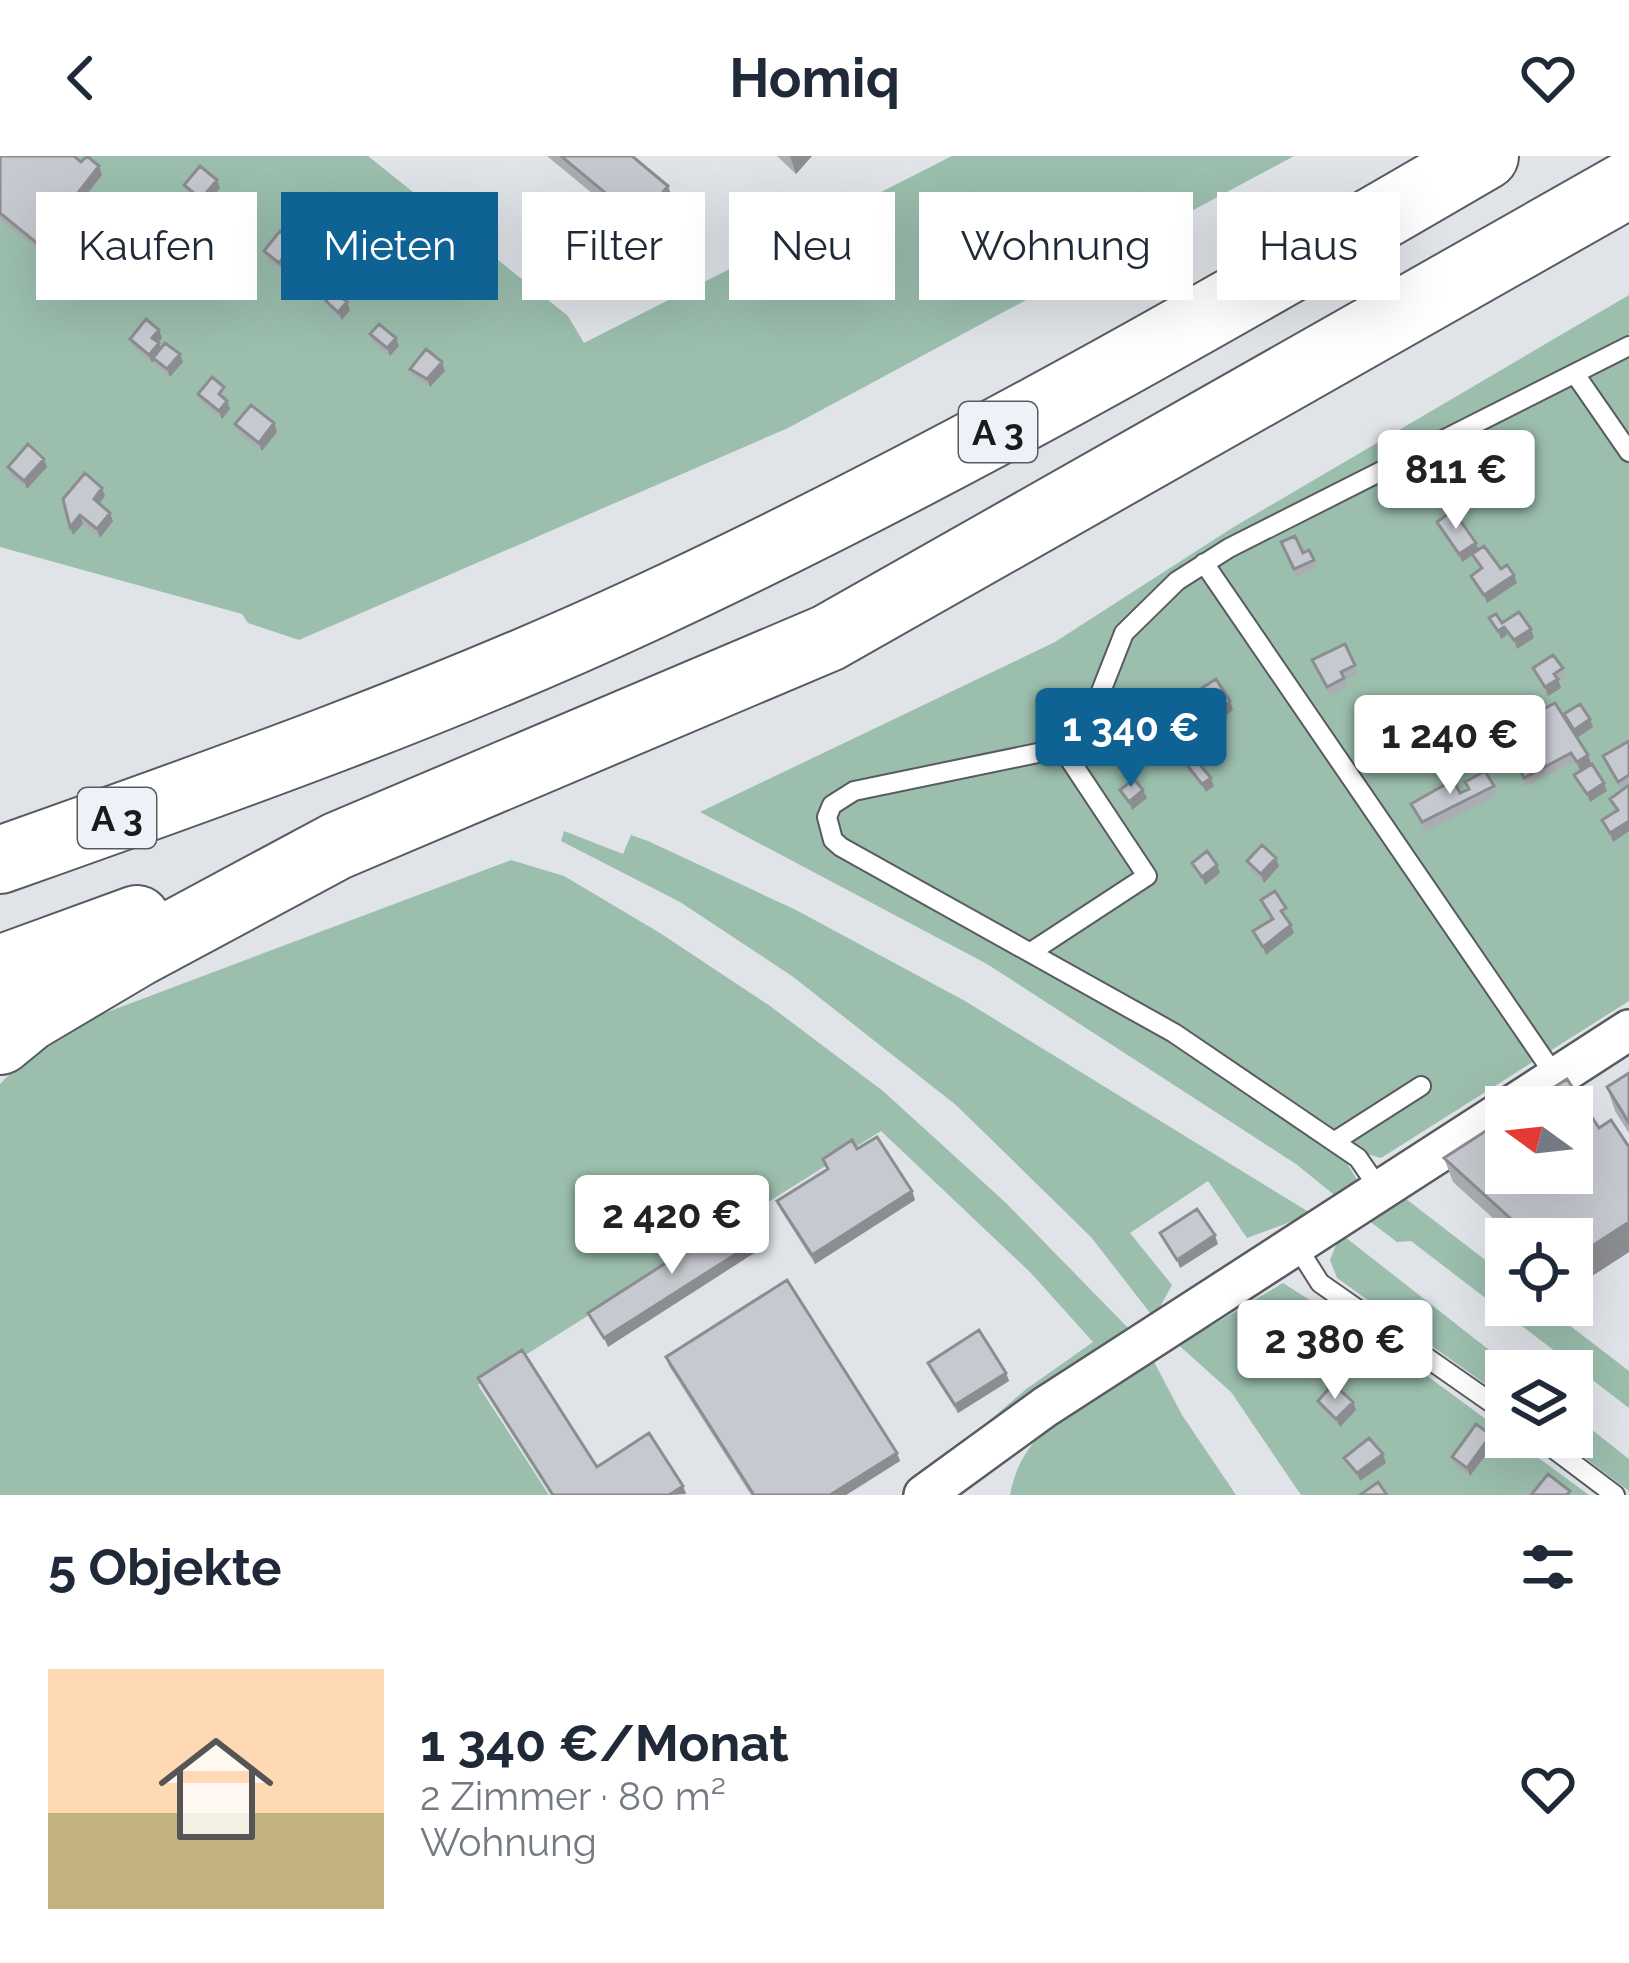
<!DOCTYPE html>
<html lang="de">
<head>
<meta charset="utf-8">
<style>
  :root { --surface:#fff; --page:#f6f6f7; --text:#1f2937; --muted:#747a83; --accent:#0f6394 }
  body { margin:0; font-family:Raleway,sans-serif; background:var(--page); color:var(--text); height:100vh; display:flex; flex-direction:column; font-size:45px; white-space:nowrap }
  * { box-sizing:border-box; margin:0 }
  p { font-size:39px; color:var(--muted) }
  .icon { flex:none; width:66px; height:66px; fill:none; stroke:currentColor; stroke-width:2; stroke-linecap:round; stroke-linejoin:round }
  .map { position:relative; height:1339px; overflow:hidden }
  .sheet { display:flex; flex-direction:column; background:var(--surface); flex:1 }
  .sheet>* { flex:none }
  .guide { position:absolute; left:36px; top:36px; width:1557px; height:108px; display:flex; gap:24px }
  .needle { width:78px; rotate:285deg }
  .buttons { position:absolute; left:1485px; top:930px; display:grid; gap:24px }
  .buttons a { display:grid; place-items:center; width:108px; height:108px; border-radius:0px; background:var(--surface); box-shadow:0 12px 48px #0002; font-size:60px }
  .price { position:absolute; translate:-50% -102px; padding:0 27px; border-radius:12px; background:#fff; color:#222; font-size:39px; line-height:78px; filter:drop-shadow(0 3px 6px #0008) }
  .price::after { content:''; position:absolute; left:50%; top:72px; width:36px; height:27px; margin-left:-18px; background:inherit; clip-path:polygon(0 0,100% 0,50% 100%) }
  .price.selected { background:var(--accent); color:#fff }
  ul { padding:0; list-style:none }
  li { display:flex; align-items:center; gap:36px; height:300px; padding:0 48px }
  li span { display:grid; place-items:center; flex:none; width:336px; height:240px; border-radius:0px; color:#555 }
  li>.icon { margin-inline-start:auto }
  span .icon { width:144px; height:144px; fill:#fffc; stroke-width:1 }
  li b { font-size:51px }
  h2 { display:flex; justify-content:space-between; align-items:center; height:144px; padding:0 48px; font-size:51px }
  .pill { padding:0 42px; border-radius:0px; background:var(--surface); box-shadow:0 12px 48px #0002; font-size:42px; line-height:108px }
  .pill.selected { background:var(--accent); color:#fff }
  header { display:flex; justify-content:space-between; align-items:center; height:156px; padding:0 48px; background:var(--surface); font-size:54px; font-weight:700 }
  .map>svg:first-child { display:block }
</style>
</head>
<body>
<header><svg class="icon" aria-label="back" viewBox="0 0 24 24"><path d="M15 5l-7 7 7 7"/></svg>Homiq<svg class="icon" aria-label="heart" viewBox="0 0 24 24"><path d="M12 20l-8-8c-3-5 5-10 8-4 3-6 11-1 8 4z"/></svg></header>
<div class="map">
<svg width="1629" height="1339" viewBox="0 0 1629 1339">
  <rect width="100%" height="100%" fill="#e0e4e9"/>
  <path fill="#9bbead" d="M0 0H368L568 160 584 187 952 0H1294L788 272 299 484 248 467 242 458 0 391Z
    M1629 139V845L1381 1002 1364 997 1348 1009 1359 1027 1338 1042 1296 1008 987 808 700 656 1055 486 1232 372Z
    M564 675 623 698 631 679 648 685 796 754 965 845 1312 1058 1247 1082 1208 1025 1130 1077 1172 1129 1154 1162 1091 1081 956 949 792 820 680 746 561 685Z
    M511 704 564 720 660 777 770 850 883 935 1006 1047 1133 1177 968 1283 1025 1234 1093 1186 1030 1116 881 975 478 1229 549 1339H0V928L17 911 89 863Z
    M1401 1039 1506 1120V1149H1543L1629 1215V1252L1411 1085 1397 1086 1368 1064Z
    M1345 1081 1516 1215H1506V1243L1337 1122 1330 1104 1336 1089Z
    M1283 1127 1415 1211 1589 1339H1301L1231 1236 1174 1185 1211 1170Z
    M1151 1200 1182 1259 1236 1339H1010C1022 1268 1096 1236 1151 1200Z
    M1572 1258 1629 1303V1335L1557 1281H1572Z"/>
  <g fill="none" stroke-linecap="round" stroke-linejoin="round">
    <defs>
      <path id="lane" d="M1575 218 1629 296
        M1204 407 1556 921
        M1031 796 1147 720 1062 592
        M1335 985 1421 930
        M1380 1034 1358 1002 1174 877 841 691 833 684 827 661 832 649 854 635 1062 592 1096 548 1124 477 1177 425 1229 392 1629 190
        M1296 1089 1320 1127 1506 1257
        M1538 1281 1615 1339"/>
      <path id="street" d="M1510 951 1629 874
        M924 1339 1045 1251 1506 953"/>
      <path id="highway" d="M0 704C217 627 435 550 644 453 934 318 1209 161 1485 0
        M0 813 137 763
        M0 885 28 862 136 798 337 690 828 482 1629 28"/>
    </defs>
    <use href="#lane" stroke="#585b60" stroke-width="22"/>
    <use href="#street" stroke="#585b60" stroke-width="44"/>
    <use href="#highway" stroke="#585b60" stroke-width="70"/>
    <use href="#lane" stroke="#fff" stroke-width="18"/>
    <use href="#street" stroke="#fff" stroke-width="39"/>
    <use href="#highway" stroke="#fff" stroke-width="66"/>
  </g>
  <path fill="#aaadb2" d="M0 0 81 6 102 19 41 96 0 63Z
    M547 0H632L671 38 702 65 705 73 672 111 641 85 639 76Z
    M777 0H812L796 18Z
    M217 24 220 32 204 51 187 37 184 29Z
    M295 86 296 90 306 99 309 107 295 124 267 103 264 95Z
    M326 145 347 146 350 154 342 164 329 153Z
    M159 174 162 182 159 187 161 192 183 206 170 221 156 210 154 205 152 207 133 191 130 183Z
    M370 178 399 190 390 200 373 186Z
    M410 213 445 215 430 231 413 221Z
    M198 238 227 240 225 243 230 253 222 263 201 246Z
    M235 268 277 276 262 295 238 277Z
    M8 311H47L27 333 11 320Z
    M1448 327 1451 336 1422 351 1411 332Z
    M105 340 100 348 110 357 113 365 100 382 83 368 73 379 63 343Z
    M1437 366 1478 394 1501 413 1514 419 1517 427 1487 447 1474 428 1471 420 1480 414 1472 399 1462 406 1440 374Z
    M1281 386 1303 397 1309 394 1317 412 1297 421Z
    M1345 488 1358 517 1345 524 1347 530 1330 539 1312 504Z
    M1533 512H1563L1566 521 1558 525 1561 532 1548 540Z
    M1202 532 1233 554 1223 562 1205 540Z
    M1590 563 1593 571 1577 582 1591 607 1580 615 1574 605 1527 630 1500 576Z
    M1629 585V675L1613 686 1602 664 1616 655 1610 643 1621 634 1603 600Z
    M1170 586 1214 587 1193 601 1214 630 1206 636 1186 612 1184 607 1182 609Z
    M1465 626 1494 630 1497 639 1425 675 1411 648 1460 637 1468 633Z
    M1247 705 1279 710 1264 727 1250 714Z
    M1629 917V977L1615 955 1607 931Z
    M1599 972 1629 991V1096L1572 1133V1083H1516L1453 1026 1444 1002Z
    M857 993 912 1035 915 1044 815 1108 780 1053 777 1045 827 1013 823 1003Z
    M666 1201 897 1297 900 1305 846 1339H751L669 1210Z
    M928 1207 1006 1217 1009 1225 958 1257 931 1215Z
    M478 1222 597 1311 683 1330 686 1338 551 1339 482 1231Z
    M1318 1245 1353 1246 1356 1254 1340 1271 1321 1253Z
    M1491 1279 1494 1288 1470 1320 1455 1309 1452 1301Z"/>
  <path fill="#8b8d91" d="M790 0H812L796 18Z
    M99 10 102 19 41 96 38 88Z
    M217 24 220 32 204 51 201 43Z
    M668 30 674 47 645 81 639 65Z
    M702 65 705 73 672 111 669 103Z
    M306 99 309 107 295 124 292 116Z
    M347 146 350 154 342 164 338 156Z
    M159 174 162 182 155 190 152 182Z
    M396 182 399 190 390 200 387 192Z
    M159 187 162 196 153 202 154 205 152 207 149 199Z
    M180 198 183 206 170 221 167 213Z
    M442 206 445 215 430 231 427 223Z
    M227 245 230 253 222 263 219 255Z
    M274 267 277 276 262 295 259 287Z
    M44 303 47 311 27 333 24 325Z
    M102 332 105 340 97 351 94 343Z
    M110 357 113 365 100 382 97 373Z
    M80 359 83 368 73 379 70 371Z
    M1476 387 1479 395 1462 406 1459 398Z
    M1514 419 1517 427 1487 447 1484 439Z
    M1504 471 1507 479 1501 483 1498 475Z
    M1531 473 1534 482 1517 493 1514 484Z
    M1558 523 1561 532 1548 540 1545 531Z
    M1230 545 1233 554 1223 562 1220 554Z
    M1590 563 1593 571 1577 582 1574 574Z
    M1210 579 1214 587 1182 609 1179 600Z
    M1588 599 1591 607 1580 615 1577 606Z
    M1211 622 1214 630 1206 636 1202 628Z
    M1604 627 1607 635 1590 646 1587 638Z
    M1143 634 1147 642 1132 654 1129 646Z
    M1629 665V675L1613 686 1610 677Z
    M1276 702 1279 710 1264 727 1261 718Z
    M1217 709 1220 717 1205 729 1202 721Z
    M1291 769 1294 777 1266 799 1263 791Z
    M912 1035 915 1044 815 1108 812 1099Z
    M1629 1066V1096L1572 1133V1103Z
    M1215 1079 1218 1088 1180 1112 1177 1104Z
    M755 1086 759 1094 608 1191 604 1182Z
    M1006 1217 1009 1225 958 1257 955 1249Z
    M1353 1246 1356 1254 1340 1271 1336 1263Z
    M1491 1279 1494 1288 1470 1320 1467 1312Z
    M897 1297 900 1305 846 1339H830Z
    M1383 1298 1386 1307 1360 1325 1357 1317Z
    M683 1330 686 1338 669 1339Z"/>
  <path fill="#c6c9cf" stroke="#8b8d91" stroke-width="3" d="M0 0H74L81 6 87 0 99 10 38 88 0 57Z
    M561 0H632L668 30 639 65Z
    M200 10 217 24 201 43 184 29Z
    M671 38 702 65 669 103 638 77Z
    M280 75 295 86 279 107 264 95Z
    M296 90 306 99 292 116 281 108Z
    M334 135 347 146 338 156 326 145Z
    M146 163 159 174 152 182 159 187 149 199 130 183Z
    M379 168 396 182 387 192 370 178Z
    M165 187 180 198 167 213 153 202Z
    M426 193 442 206 427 223 410 213Z
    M212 221 224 231 219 238 227 245 219 255 198 238Z
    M251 249 274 267 259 287 235 268Z
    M28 288 44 303 24 325 8 311Z
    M1441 314 1448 327 1418 343 1411 332Z
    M85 317 102 332 94 343 110 357 97 373 80 359 70 371 63 343Z
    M1453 354 1476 387 1459 398 1437 366Z
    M1295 380 1303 397 1309 394 1314 404 1294 413 1281 386Z
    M1484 390 1501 413 1507 409 1514 419 1484 439 1471 420 1482 412 1472 398Z
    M1519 456 1531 473 1514 484 1504 471 1498 475 1489 462 1496 458 1502 467Z
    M1345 488 1355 509 1341 516 1344 522 1327 531 1312 504Z
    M1553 499 1563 512 1554 518 1558 523 1545 531 1533 512Z
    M1216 523 1230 545 1220 554 1202 532Z
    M1555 547 1588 599 1577 606 1571 597 1524 622 1500 576Z
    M1580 548 1590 563 1574 574 1564 558Z
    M1201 565 1210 579 1179 600 1170 586Z
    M1629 585V619L1618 626 1603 600Z
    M1190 597 1211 622 1202 628 1183 604Z
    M1592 608 1604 627 1587 638 1574 619Z
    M1485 615 1494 630 1422 666 1411 648 1453 624 1460 637 1469 633 1465 626Z
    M1134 623 1143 634 1129 646 1120 634Z
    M1629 629V665L1610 677 1602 664 1618 654 1610 643Z
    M1262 689 1276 702 1261 718 1247 705Z
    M1207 695 1217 709 1202 721 1192 707Z
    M1275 735 1286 752 1281 755 1291 769 1263 791 1253 775 1273 763 1261 744Z
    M1629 917V967L1607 931Z
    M1567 923 1599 972 1611 964 1629 991V1066L1572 1103V1083H1533L1444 1002 1506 962V1017H1572V951H1523Z
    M877 981 912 1035 812 1099 777 1045 828 1013 823 1003 852 984 857 993Z
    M1197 1053 1215 1079 1177 1104 1160 1077Z
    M739 1060 755 1086 604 1182 588 1157Z
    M787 1124 897 1297 830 1339H754L666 1201Z
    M979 1174 1006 1217 955 1249 928 1207Z
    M522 1194 597 1311 649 1277 683 1330 669 1339H553L478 1222Z
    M1333 1228 1353 1246 1336 1263 1318 1245Z
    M1476 1268 1491 1279 1467 1312 1452 1301Z
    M1369 1282 1383 1298 1357 1317 1344 1302Z
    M1548 1318 1570 1335 1567 1339H1531Z
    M1378 1326 1387 1339H1360Z"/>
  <g text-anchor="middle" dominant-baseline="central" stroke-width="10" stroke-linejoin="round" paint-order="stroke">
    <g fill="#eef1f7" stroke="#595a5e" stroke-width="3">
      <rect x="959" y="246" width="78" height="60" rx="9"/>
      <rect x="78" y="632" width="78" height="60" rx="9"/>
    </g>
    <g font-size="36" font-weight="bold" fill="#191a1c">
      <text x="998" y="276">A 3</text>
      <text x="117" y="662">A 3</text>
    </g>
  </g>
</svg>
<div class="buttons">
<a><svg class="needle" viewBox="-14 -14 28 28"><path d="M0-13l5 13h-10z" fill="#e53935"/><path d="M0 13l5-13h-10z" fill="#747a83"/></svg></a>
<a><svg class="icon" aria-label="locate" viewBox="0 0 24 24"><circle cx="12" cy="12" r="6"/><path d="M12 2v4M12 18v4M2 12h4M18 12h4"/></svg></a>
<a><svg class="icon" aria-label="layers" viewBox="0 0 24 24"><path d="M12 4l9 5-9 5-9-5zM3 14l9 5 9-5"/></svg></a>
</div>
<b class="price" style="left:1456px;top:376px">811 €</b>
<b class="price selected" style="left:1131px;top:634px">1 340 €</b>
<b class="price" style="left:1450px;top:641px">1 240 €</b>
<b class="price" style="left:672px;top:1121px">2 420 €</b>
<b class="price" style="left:1335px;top:1246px">2 380 €</b>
<div class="guide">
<a class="pill">Kaufen</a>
<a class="pill selected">Mieten</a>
<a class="pill">Filter</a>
<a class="pill">Neu</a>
<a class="pill">Wohnung</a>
<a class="pill">Haus</a>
</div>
</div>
<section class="sheet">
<h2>5 Objekte<svg class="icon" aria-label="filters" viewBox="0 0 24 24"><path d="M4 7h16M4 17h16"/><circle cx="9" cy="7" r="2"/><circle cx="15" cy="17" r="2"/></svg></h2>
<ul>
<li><span style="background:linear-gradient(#ffd9b3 60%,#c2b280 0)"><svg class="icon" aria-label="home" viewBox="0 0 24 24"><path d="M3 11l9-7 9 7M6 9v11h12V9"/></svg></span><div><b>1 340 €/Monat</b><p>2 Zimmer · 80 m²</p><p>Wohnung</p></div><svg class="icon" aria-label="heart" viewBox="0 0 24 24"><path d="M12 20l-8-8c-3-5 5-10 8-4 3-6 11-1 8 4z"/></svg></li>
</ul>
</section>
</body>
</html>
